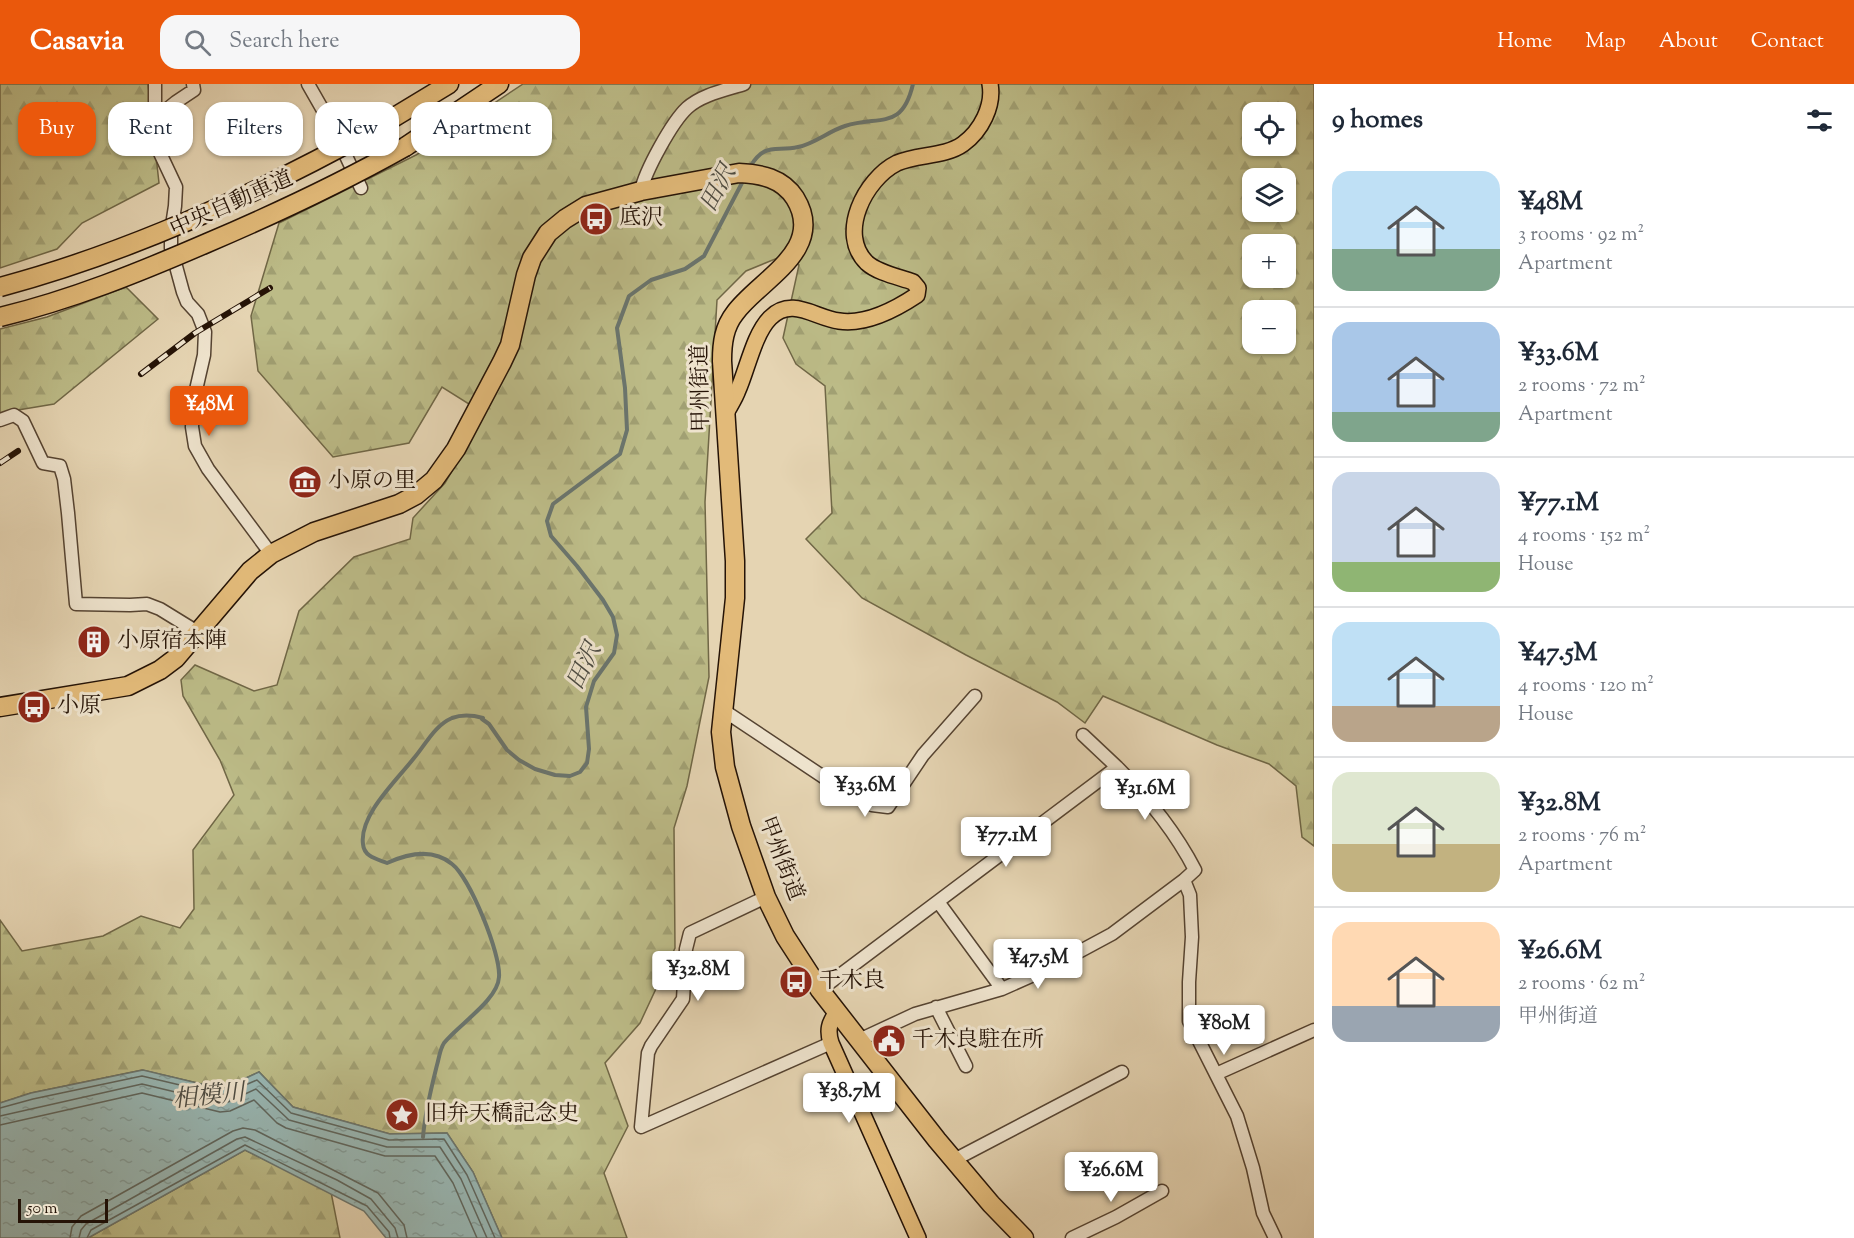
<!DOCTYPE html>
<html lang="en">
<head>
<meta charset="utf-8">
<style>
  :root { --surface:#fff; --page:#f6f6f7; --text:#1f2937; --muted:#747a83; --line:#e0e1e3; --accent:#ea580c }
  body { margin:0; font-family:"Sorts Mill Goudy","Noto Serif JP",serif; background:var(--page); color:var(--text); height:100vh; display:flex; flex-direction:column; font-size:22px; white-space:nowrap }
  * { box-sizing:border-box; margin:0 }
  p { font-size:20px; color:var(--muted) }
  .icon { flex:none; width:33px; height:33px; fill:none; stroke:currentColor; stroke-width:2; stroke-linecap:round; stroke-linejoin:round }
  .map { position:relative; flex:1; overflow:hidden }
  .side { display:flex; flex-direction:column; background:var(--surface); width:540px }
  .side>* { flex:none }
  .banner { position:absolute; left:18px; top:18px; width:570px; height:54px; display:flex; gap:12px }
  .buttons { position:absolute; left:1242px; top:18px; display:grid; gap:12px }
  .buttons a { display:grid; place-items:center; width:54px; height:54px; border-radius:12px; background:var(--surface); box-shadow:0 2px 4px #0004; font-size:30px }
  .scale { position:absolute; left:18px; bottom:15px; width:90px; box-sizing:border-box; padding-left:6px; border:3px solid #251306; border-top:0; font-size:16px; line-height:21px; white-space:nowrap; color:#251306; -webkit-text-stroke:4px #eee3cd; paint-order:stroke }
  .price { position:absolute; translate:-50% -51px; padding:0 14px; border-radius:6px; background:#fff; color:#222; font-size:20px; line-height:39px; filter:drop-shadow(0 2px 3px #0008) }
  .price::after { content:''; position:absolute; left:50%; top:36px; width:18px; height:14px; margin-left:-9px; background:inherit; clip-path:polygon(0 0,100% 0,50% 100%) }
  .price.active { background:var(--accent); color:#fff }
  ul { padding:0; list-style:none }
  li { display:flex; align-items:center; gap:18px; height:150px; padding:0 18px }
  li+li { border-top:2px solid var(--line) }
  li span { display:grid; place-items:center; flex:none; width:168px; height:120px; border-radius:18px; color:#555 }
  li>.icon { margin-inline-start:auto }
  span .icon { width:72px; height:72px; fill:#fffc; stroke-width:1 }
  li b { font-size:26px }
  h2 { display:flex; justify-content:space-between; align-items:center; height:72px; padding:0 18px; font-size:26px }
  .pill { padding:0 21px; border-radius:18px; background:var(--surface); box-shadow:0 2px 4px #0004; font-size:21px; line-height:54px }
  .pill.active { background:var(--accent); color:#fff }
  header { display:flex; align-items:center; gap:36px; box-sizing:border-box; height:84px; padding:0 30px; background:var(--accent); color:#fff }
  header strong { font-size:28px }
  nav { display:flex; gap:33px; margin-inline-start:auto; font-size:21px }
  .search { width:420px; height:54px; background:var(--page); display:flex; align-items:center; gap:15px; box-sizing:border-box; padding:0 21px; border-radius:18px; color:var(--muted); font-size:22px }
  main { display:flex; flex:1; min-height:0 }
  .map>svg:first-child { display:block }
</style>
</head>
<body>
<header>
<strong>Casavia</strong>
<div class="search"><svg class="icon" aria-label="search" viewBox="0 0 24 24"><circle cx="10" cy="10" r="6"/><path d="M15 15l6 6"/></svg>Search here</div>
<nav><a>Home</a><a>Map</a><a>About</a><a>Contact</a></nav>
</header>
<main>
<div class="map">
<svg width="1314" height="1154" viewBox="0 0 1314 1154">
  <defs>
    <pattern id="forest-firs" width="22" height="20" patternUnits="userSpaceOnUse" patternTransform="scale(1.5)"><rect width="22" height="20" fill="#bcbb87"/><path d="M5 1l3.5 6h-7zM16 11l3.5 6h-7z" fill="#a1a073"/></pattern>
    <pattern id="water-ripples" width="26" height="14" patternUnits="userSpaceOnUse" patternTransform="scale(1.5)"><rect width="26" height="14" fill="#98b7b4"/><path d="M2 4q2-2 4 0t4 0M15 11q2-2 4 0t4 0" fill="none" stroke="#839c99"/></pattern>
  </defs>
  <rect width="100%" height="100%" fill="#e5d4b2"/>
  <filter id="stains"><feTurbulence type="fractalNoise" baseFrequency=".00333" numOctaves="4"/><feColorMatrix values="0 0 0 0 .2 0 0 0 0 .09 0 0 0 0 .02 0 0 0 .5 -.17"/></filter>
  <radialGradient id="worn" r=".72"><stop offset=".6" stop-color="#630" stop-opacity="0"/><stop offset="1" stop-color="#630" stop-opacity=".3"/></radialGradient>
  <path fill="url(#forest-firs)" stroke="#706746" stroke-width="1.5" fill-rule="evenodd" d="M0 0H148L159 99 82 139 57 165 0 184Z
    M523 0H1314V762L1302 753 1296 702 1269 680 1217 661 1103 612 1085 639 1057 618 966 571 862 514 806 455 832 429 825 302 796 280 783 254 799 181 780 173 746 187 717 216 705 418 709 593 687 702 674 744 675 864 640 939 605 979 628 1042 604 1089 627 1154H502L473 1088 447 1049 390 1050 293 1023 259 988 223 1005 142 986 31 1009 0 1019V836L22 867 103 852 141 832 180 844 194 825 193 766 234 711 220 676 183 612 181 596 195 581 254 607 277 601 299 527 354 473 410 455 413 434 445 399 485 330 442 303 409 359 333 373 258 287 251 232 279 139 416 71ZM1252 28H1286V62H1252ZM1252 94H1286V128H1252ZM1252 160H1286V194H1252ZM1252 226H1286V260H1252Z
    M126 203 158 235 54 320 0 329V245L47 233Z
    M245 1066 331 1108 340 1154H88Z"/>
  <path fill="url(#water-ripples)" stroke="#6a756e" stroke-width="1.5" d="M143 986 222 1005 259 988 293 1023 390 1050 447 1049 473 1088 502 1154H386L364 1127 245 1066 88 1154H0V1019L31 1009Z"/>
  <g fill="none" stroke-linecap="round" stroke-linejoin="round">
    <path stroke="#5e655d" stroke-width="1.5" d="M0 1024 33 1015 142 992 222 1011 257 996 291 1029 389 1056 444 1055 467 1091 495 1154
      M0 1032 142 1000 221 1019 228 1018 256 1005 289 1036 387 1063H440L461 1095 487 1154
      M0 1041 142 1009 220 1028 230 1027 254 1016 277 1039 286 1044 385 1072H435L453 1099 477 1154
      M70 1154 72 1143 81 1132 233 1047 243 1044 255 1046 378 1109 404 1141 407 1154
      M79 1154 81 1146 86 1140 237 1055 245 1053 337 1096 371 1115 395 1144 398 1154
      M87 1154 91 1146 245 1061 367 1122 389 1148 390 1154"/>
    <path stroke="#6a756e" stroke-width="4" d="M750 83C765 58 775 68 798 63 814 60 829 47 845 42 880 31 902 47 913 0
      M423 1053C425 1028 431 1005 437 981 439 974 440 965 444 959 458 941 498 916 499 893 501 870 470 794 452 780 433 764 407 770 387 779 377 775 364 773 363 760 359 731 397 696 414 674 426 660 434 642 452 634 463 630 472 631 483 634L482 635 489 640 507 666 519 676 535 685 555 691 570 692 580 688 587 679 589 665 586 623 594 597 614 569 617 551 613 533 603 516 577 482 551 452 547 437 553 420 620 370 627 346 625 304 617 244 629 212 651 196 685 185 704 172 744 95"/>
    <defs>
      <path id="minor" d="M155 0V35L160 69 176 103 175 122 171 148V164L183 208 187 218 198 230 205 248 204 271 193 319 192 343 195 362 208 385 271 470
        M308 0 332 42 361 104
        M155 35 176 18 194 6 193 0
        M641 107C645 87 672 38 687 24 701 11 725 6 744 0
        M0 336 14 331 23 337 43 379 60 382 64 395 68 429 76 520 130 521 147 520 160 525 199 549
        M723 626 825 694 872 721 888 723 923 671 975 612
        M1184 796 1190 811 1192 853 1189 898V937L1237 1032 1253 1084 1263 1129 1275 1154
        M766 813 690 849 686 865 683 915 651 962 648 969 641 1043 831 959
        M939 819 1002 905
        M820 906 1117 683 1083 651
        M936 923 966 982
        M859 956 915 930 1002 905 1047 885 1112 850 1184 796 1195 786C1175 747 1147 713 1117 683
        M1216 990 1314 946
        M954 1076 1122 988
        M1072 1154 1116 1133 1162 1107"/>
      <path id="major" d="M725 331C729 323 735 315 738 306 747 286 754 250 770 234 792 212 815 234 839 237 865 241 896 225 917 211L918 204 913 198C899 193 878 189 867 179 837 150 865 95 897 79 917 70 945 73 963 60 981 47 994 22 990 0
        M837 928C829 939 827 946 831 959L918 1154"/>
      <path id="highway" d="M378 43 449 0
        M405 63 499 0
        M0 623 128 602 160 586 176 574 250 487 271 470 314 448 399 420 416 411 434 396 456 365 502 278 510 261 526 191 532 174 548 149 565 135 586 122 641 107 739 89C761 90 782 94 795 114 827 166 759 196 735 229 724 243 722 259 722 277L735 477V514L721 648 725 683 741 742 766 813 785 852 820 906 937 1056 991 1120 1024 1154"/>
    </defs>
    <use href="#minor" stroke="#554331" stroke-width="15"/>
    <use href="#major" stroke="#251306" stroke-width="18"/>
    <use href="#highway" stroke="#251306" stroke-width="21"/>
    <use href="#minor" stroke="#eee3cd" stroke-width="12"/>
    <use href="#major" stroke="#e2ba79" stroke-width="15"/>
    <use href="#highway" stroke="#e2ba79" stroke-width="18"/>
    <defs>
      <path id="rail" d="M141 290 195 249 270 204
        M0 379 18 367"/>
    </defs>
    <use href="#rail" stroke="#251306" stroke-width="6"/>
    <use href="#rail" stroke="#eee3cd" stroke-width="4" stroke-dasharray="11" stroke-linecap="butt"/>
    <defs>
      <path id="highway-bridge" d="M0 203C132 168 259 109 378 43
        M0 233C71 216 140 188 207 159 275 130 341 99 405 63"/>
    </defs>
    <use href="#highway-bridge" stroke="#251306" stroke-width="21" stroke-linecap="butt"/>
    <use href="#highway-bridge" stroke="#e2ba79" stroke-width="18"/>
  </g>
  <defs>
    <symbol id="bus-disc" viewBox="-11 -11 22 22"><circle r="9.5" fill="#8f2418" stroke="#eee3cd"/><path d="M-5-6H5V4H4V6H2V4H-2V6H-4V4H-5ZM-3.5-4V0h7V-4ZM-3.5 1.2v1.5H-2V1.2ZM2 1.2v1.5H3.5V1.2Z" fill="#fff"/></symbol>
    <symbol id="museum-disc" viewBox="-11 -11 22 22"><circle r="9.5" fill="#8f2418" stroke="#eee3cd"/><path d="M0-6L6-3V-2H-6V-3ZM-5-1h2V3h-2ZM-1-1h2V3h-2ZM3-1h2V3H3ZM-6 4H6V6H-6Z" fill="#fff"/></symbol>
    <symbol id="building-disc" viewBox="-11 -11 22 22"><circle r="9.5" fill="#8f2418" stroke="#eee3cd"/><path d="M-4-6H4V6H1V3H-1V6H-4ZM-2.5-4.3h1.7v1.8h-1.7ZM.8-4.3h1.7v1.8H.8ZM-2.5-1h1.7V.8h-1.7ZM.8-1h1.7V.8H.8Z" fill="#fff"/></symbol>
    <symbol id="civic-disc" viewBox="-11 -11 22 22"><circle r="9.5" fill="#8f2418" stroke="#eee3cd"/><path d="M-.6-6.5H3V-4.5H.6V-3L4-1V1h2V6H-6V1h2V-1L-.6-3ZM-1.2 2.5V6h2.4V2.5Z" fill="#fff"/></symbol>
    <symbol id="sight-disc" viewBox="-11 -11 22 22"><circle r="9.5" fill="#8f2418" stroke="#eee3cd"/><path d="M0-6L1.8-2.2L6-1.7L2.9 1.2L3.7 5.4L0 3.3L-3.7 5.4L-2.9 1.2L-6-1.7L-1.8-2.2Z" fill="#fff"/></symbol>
  </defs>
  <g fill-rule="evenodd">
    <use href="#bus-disc" x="577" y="116" width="38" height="38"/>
    <use href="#museum-disc" x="286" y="379" width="38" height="38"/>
    <use href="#building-disc" x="75" y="539" width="38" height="38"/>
    <use href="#bus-disc" x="15" y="604" width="38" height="38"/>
    <use href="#bus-disc" x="777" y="879" width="38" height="38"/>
    <use href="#civic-disc" x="870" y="938" width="38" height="38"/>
    <use href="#sight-disc" x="383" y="1012" width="38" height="38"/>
  </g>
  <g text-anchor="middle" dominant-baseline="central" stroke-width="6" stroke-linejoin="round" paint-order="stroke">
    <g font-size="22" fill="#251306" stroke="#eee3cd">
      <text transform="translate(232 121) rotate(-24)">中央自動車道</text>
      <text transform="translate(702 304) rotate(-91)">甲州街道</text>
      <text transform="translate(780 775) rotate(69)">甲州街道</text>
    </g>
    <g font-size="22" fill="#251306" stroke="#eee3cd" text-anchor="start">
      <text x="619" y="135">底沢</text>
      <text x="328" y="398">小原の里</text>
      <text x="117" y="558">小原宿本陣</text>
      <text x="57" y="623">小原</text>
      <text x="819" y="898">千木良</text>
      <text x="912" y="957">千木良駐在所</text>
      <text x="425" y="1031">旧弁天橋記念史</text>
    </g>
    <g font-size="24" font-style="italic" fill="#4d4c43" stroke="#eee3cd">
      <text transform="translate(719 105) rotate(-62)">田沢</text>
      <text transform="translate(585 583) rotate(-65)">田沢</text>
      <text transform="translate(209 1013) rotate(-6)">相模川</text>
    </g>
  </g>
  <rect width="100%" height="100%" filter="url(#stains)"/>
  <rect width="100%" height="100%" fill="url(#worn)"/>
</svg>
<div class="buttons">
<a><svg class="icon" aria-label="locate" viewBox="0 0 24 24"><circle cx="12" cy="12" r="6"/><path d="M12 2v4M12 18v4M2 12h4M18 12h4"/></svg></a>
<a><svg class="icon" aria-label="layers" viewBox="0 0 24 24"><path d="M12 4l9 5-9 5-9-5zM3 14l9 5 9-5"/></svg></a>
<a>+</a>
<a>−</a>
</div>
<div class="scale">50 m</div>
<b class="price active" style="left:209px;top:353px">¥48M</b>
<b class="price" style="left:865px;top:734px">¥33.6M</b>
<b class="price" style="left:1145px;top:737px">¥31.6M</b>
<b class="price" style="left:1006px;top:784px">¥77.1M</b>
<b class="price" style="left:1038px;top:906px">¥47.5M</b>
<b class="price" style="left:698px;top:918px">¥32.8M</b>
<b class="price" style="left:1224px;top:972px">¥80M</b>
<b class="price" style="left:849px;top:1040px">¥38.7M</b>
<b class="price" style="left:1111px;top:1119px">¥26.6M</b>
<div class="banner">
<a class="pill active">Buy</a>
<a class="pill">Rent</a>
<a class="pill">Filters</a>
<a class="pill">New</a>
<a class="pill">Apartment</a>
</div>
</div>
<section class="side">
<h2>9 homes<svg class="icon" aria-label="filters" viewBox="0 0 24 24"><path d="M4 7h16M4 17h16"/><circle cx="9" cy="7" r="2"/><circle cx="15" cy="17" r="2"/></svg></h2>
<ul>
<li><span style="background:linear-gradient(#bfe0f5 65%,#7fa58c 0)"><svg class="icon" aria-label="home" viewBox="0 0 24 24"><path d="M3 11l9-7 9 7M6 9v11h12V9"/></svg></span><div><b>¥48M</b><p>3 rooms · 92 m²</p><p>Apartment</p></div></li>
<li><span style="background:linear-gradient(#a9c7e8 75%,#7fa58c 0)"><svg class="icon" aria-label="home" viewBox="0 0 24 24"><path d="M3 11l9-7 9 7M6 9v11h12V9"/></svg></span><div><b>¥33.6M</b><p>2 rooms · 72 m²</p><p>Apartment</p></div></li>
<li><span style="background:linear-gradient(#c9d6e8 75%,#8fb573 0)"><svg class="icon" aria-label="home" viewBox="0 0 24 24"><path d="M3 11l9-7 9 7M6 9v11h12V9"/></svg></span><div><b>¥77.1M</b><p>4 rooms · 152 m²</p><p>House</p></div></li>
<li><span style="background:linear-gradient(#bfe0f5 70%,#b9a48a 0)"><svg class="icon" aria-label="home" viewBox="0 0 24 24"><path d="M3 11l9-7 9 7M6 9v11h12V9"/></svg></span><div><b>¥47.5M</b><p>4 rooms · 120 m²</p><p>House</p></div></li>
<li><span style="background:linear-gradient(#dfe7d0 60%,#c2b280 0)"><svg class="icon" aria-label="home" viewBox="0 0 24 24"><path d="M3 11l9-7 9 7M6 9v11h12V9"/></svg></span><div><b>¥32.8M</b><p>2 rooms · 76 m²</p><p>Apartment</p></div></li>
<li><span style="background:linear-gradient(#ffd9b3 70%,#9aa5b1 0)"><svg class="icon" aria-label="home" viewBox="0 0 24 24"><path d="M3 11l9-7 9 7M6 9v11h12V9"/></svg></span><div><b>¥26.6M</b><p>2 rooms · 62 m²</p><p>甲州街道</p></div></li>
</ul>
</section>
</main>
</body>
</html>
